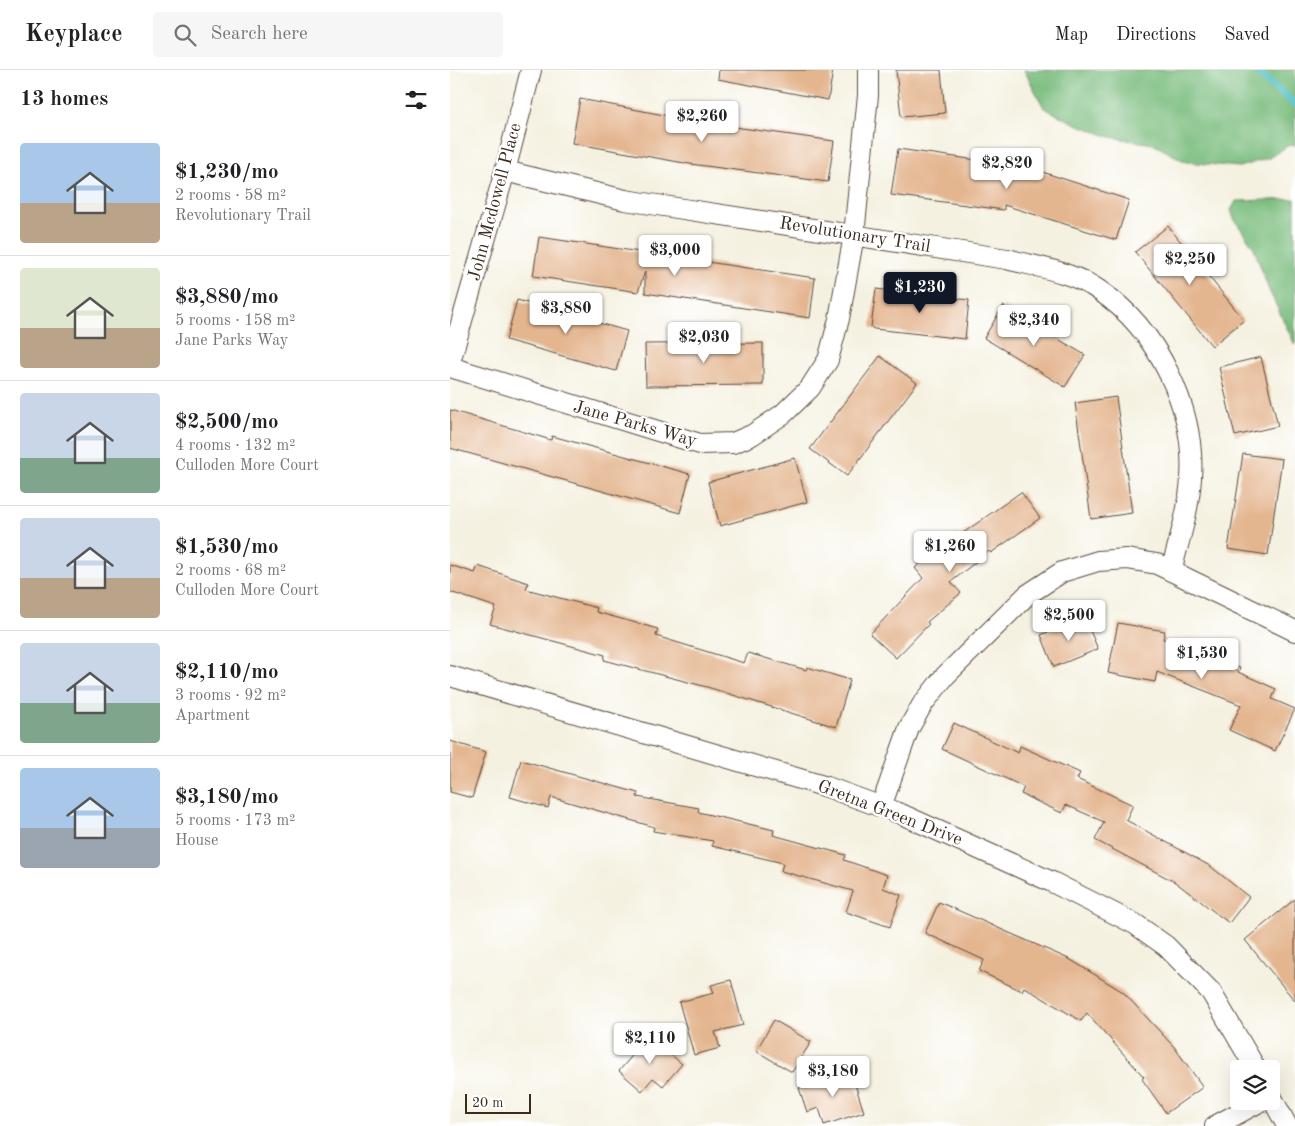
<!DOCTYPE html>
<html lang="en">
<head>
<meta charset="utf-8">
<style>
  :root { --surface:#fff; --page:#f6f6f6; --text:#202124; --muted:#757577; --line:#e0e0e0; --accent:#111827 }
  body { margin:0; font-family:"Old Standard TT",serif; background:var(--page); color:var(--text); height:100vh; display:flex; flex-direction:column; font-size:19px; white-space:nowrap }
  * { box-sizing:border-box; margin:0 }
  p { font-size:16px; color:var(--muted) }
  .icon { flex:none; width:28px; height:28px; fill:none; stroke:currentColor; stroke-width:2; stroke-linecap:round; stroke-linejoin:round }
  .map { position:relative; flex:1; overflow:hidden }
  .panel { display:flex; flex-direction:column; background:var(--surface); width:450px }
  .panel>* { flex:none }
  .tools { position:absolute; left:780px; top:990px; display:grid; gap:10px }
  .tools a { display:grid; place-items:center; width:50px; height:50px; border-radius:5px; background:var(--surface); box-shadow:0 5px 20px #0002; font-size:25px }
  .scale { position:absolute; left:15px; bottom:12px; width:66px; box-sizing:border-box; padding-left:5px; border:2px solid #3b2a1e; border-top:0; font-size:14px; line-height:18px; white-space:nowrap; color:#3b2a1e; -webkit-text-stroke:4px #fff; paint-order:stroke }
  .price { position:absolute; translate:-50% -42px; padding:0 11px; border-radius:5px; background:#fff; color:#222; font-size:16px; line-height:32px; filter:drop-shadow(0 1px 2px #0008) }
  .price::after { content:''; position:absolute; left:50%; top:30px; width:15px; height:11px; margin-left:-8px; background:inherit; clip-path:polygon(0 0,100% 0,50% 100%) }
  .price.selected { background:var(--accent); color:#fff }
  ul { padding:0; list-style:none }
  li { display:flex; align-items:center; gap:15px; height:125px; padding:0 20px }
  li+li { border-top:1px solid var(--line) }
  li span { display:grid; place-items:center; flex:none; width:140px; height:100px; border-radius:5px; color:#555 }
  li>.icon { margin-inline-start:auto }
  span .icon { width:60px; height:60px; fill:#fffc; stroke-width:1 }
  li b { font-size:21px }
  h2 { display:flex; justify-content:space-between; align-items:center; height:60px; padding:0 20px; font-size:21px }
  header { display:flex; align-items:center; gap:30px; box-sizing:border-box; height:70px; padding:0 25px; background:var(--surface); border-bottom:1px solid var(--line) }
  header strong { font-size:24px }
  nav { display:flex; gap:28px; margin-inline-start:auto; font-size:18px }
  .search { width:350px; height:45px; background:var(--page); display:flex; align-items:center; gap:12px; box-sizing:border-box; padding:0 18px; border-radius:5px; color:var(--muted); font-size:19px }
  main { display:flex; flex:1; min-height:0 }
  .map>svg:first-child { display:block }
</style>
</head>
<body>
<header>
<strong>Keyplace</strong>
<div class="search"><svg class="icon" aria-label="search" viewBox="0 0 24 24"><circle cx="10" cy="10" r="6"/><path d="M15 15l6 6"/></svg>Search here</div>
<nav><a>Map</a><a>Directions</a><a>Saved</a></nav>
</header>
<main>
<section class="panel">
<h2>13 homes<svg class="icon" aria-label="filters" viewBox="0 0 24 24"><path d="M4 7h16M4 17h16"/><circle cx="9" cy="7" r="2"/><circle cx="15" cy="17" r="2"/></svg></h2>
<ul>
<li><span style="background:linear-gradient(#a9c7e8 60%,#b9a48a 0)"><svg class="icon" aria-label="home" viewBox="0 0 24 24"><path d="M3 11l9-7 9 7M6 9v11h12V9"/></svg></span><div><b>$1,230/mo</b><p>2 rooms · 58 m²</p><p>Revolutionary Trail</p></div></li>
<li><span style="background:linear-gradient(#dfe7d0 60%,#b9a48a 0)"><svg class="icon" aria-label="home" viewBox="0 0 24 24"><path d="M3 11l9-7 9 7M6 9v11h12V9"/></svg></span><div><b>$3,880/mo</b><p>5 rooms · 158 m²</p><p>Jane Parks Way</p></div></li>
<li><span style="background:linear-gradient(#c9d6e8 65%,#7fa58c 0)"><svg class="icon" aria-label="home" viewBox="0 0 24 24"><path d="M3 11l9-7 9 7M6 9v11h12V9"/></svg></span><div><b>$2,500/mo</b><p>4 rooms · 132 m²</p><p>Culloden More Court</p></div></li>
<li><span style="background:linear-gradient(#c9d6e8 60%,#b9a48a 0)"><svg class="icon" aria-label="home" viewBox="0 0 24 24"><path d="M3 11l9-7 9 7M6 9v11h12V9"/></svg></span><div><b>$1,530/mo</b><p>2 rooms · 68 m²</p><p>Culloden More Court</p></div></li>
<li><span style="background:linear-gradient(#c9d6e8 60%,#7fa58c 0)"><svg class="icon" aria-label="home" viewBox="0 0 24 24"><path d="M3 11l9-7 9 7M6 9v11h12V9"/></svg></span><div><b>$2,110/mo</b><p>3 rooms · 92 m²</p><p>Apartment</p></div></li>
<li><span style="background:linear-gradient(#a9c7e8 60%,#9aa5b1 0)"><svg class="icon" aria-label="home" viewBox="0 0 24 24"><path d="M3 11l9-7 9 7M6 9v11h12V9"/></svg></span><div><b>$3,180/mo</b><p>5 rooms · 173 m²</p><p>House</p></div></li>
</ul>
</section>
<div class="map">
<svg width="845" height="1056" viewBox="0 0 845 1056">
  <rect width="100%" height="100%" fill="#fff"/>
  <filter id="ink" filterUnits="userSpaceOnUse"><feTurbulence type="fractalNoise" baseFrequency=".02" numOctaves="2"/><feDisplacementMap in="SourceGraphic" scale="10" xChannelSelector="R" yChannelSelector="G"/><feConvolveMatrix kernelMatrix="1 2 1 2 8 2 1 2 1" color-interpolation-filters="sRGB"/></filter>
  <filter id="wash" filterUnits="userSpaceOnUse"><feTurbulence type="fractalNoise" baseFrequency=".0096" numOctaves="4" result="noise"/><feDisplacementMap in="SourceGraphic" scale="20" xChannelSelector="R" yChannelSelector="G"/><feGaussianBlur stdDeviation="1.12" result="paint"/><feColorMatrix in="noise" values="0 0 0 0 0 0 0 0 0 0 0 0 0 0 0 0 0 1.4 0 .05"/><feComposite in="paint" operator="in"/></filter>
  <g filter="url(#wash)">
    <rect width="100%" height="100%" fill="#f5f1e1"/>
    <path fill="#7cbd7f" stroke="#5c744e" d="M574 0H845V75L837 76 819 88 789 97 736 92 703 74 660 67 626 54 594 38Z
      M845 129V275L818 218 804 178 784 149 781 140 786 131Z"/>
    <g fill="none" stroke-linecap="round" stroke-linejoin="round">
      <path stroke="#57c4d0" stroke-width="7" d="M804 0 845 34"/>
    </g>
    <g id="blocks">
      <path fill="#e4b690" d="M269 0H383L378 30 268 9Z
        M446 0H491L495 43 451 47Z
        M130 29 256 53 384 71 378 112 240 94 122 73Z
        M448 79 577 97 679 130 666 170 554 135V140L441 125Z
        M718 156 794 250 762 276 685 182Z
        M89 167 365 208 360 248 195 223V201L188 222 83 206Z
        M426 219 519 230 515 269 424 259 421 257Z
        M67 230 177 261 166 301 56 270Z
        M553 236 635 285 615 317 534 268Z
        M313 273V315L196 316 195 274Z
        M430 286 467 313 397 406 360 379Z
        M811 287 828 356 785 366 769 297Z
        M666 327 682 443 641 449 625 333Z
        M0 340 101 370 102 366 240 404 230 443 0 378Z
        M793 384 832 389 818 485 778 479Z
        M345 388 357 432 270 456 258 412Z
        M571 422 590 448 541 483 539 481 501 512 511 523 477 552 479 554 446 588 420 564 473 508 465 498 506 463 509 466Z
        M0 495 25 503 28 496 78 513 76 519 147 538 146 542 208 559 206 566 294 593 298 583 356 600 357 597 400 610 386 657 257 617 154 590 155 585 40 554 46 537 0 522Z
        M634 547 648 579 604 597 591 565Z
        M668 553 715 561 713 569 790 598 788 602 826 619 822 629 845 639 825 681 779 660 791 635 707 602 705 612 658 603Z
        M504 653 568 683 570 676 630 703 627 709 683 735 676 750 760 796 799 827 779 853 725 812 645 770 654 752 616 735 612 743 571 724 574 717 492 679Z
        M0 671 36 682 22 728 0 722Z
        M71 690 188 723 187 727 249 738 248 742 324 760 323 765 396 785 394 790 437 805 433 818 451 825 440 857 396 842 403 821 331 801 333 793 262 776 263 771 203 761 204 757 101 727 98 738 60 727Z
        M845 829V931L795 870Z
        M489 832 621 890 673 922 725 978 753 1017 716 1043 692 1009 694 1007 637 943 631 951 574 917 572 921 529 901 534 890 475 863Z
        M281 910 293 955 265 962 270 978 244 985 229 932 264 923 261 915Z
        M324 950 361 972 342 1002 306 981Z
        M199 966 232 994 213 1016 203 1008 192 1021 169 1001Z
        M401 1002 414 1042 374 1055 369 1038 357 1042 349 1018Z"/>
    </g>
  </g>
  <g filter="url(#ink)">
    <use href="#blocks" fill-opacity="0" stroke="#57483b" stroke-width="1"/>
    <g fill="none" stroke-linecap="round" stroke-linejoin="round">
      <defs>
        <path id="street" d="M55 101 175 130 557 189C588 197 624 202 650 221 707 259 746 340 741 408 739 440 729 471 721 501
          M0 292 55 101 81 0
          M0 297 250 374 283 373 302 365 333 344 360 318 378 290 389 249 404 165 418 25V0
          M0 606 377 717 451 744 602 812 685 854 716 876 761 922 806 999
          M431 737 459 658 472 635 495 606 577 525 612 502 648 491 677 489 707 494 845 561
          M821 1026 837 1056
          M765 1056 811 1031"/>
      </defs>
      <use href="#street" stroke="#57483b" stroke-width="22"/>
      <use href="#street" stroke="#fff" stroke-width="20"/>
    </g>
  </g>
  <g text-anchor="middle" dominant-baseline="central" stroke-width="4.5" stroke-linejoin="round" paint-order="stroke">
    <g font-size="18" fill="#3b2a1e" stroke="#fff">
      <text transform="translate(45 132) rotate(-75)">John Mcdowell Place</text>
      <text transform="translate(405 165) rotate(9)">Revolutionary Trail</text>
      <text transform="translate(185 354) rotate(16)">Jane Parks Way</text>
      <text transform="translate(440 743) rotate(21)">Gretna Green Drive</text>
    </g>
  </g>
</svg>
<div class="tools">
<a><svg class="icon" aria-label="layers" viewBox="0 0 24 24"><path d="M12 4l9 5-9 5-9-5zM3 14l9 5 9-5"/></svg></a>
</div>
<div class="scale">20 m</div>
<b class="price" style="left:252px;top:73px">$2,260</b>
<b class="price" style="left:557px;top:120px">$2,820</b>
<b class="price" style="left:225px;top:207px">$3,000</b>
<b class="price" style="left:740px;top:216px">$2,250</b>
<b class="price selected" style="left:470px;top:244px">$1,230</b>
<b class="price" style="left:116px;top:265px">$3,880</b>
<b class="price" style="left:584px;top:277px">$2,340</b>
<b class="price" style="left:254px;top:294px">$2,030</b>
<b class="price" style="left:500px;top:503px">$1,260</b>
<b class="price" style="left:619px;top:572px">$2,500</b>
<b class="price" style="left:752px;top:610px">$1,530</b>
<b class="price" style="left:200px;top:995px">$2,110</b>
<b class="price" style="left:383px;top:1028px">$3,180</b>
</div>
</main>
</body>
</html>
